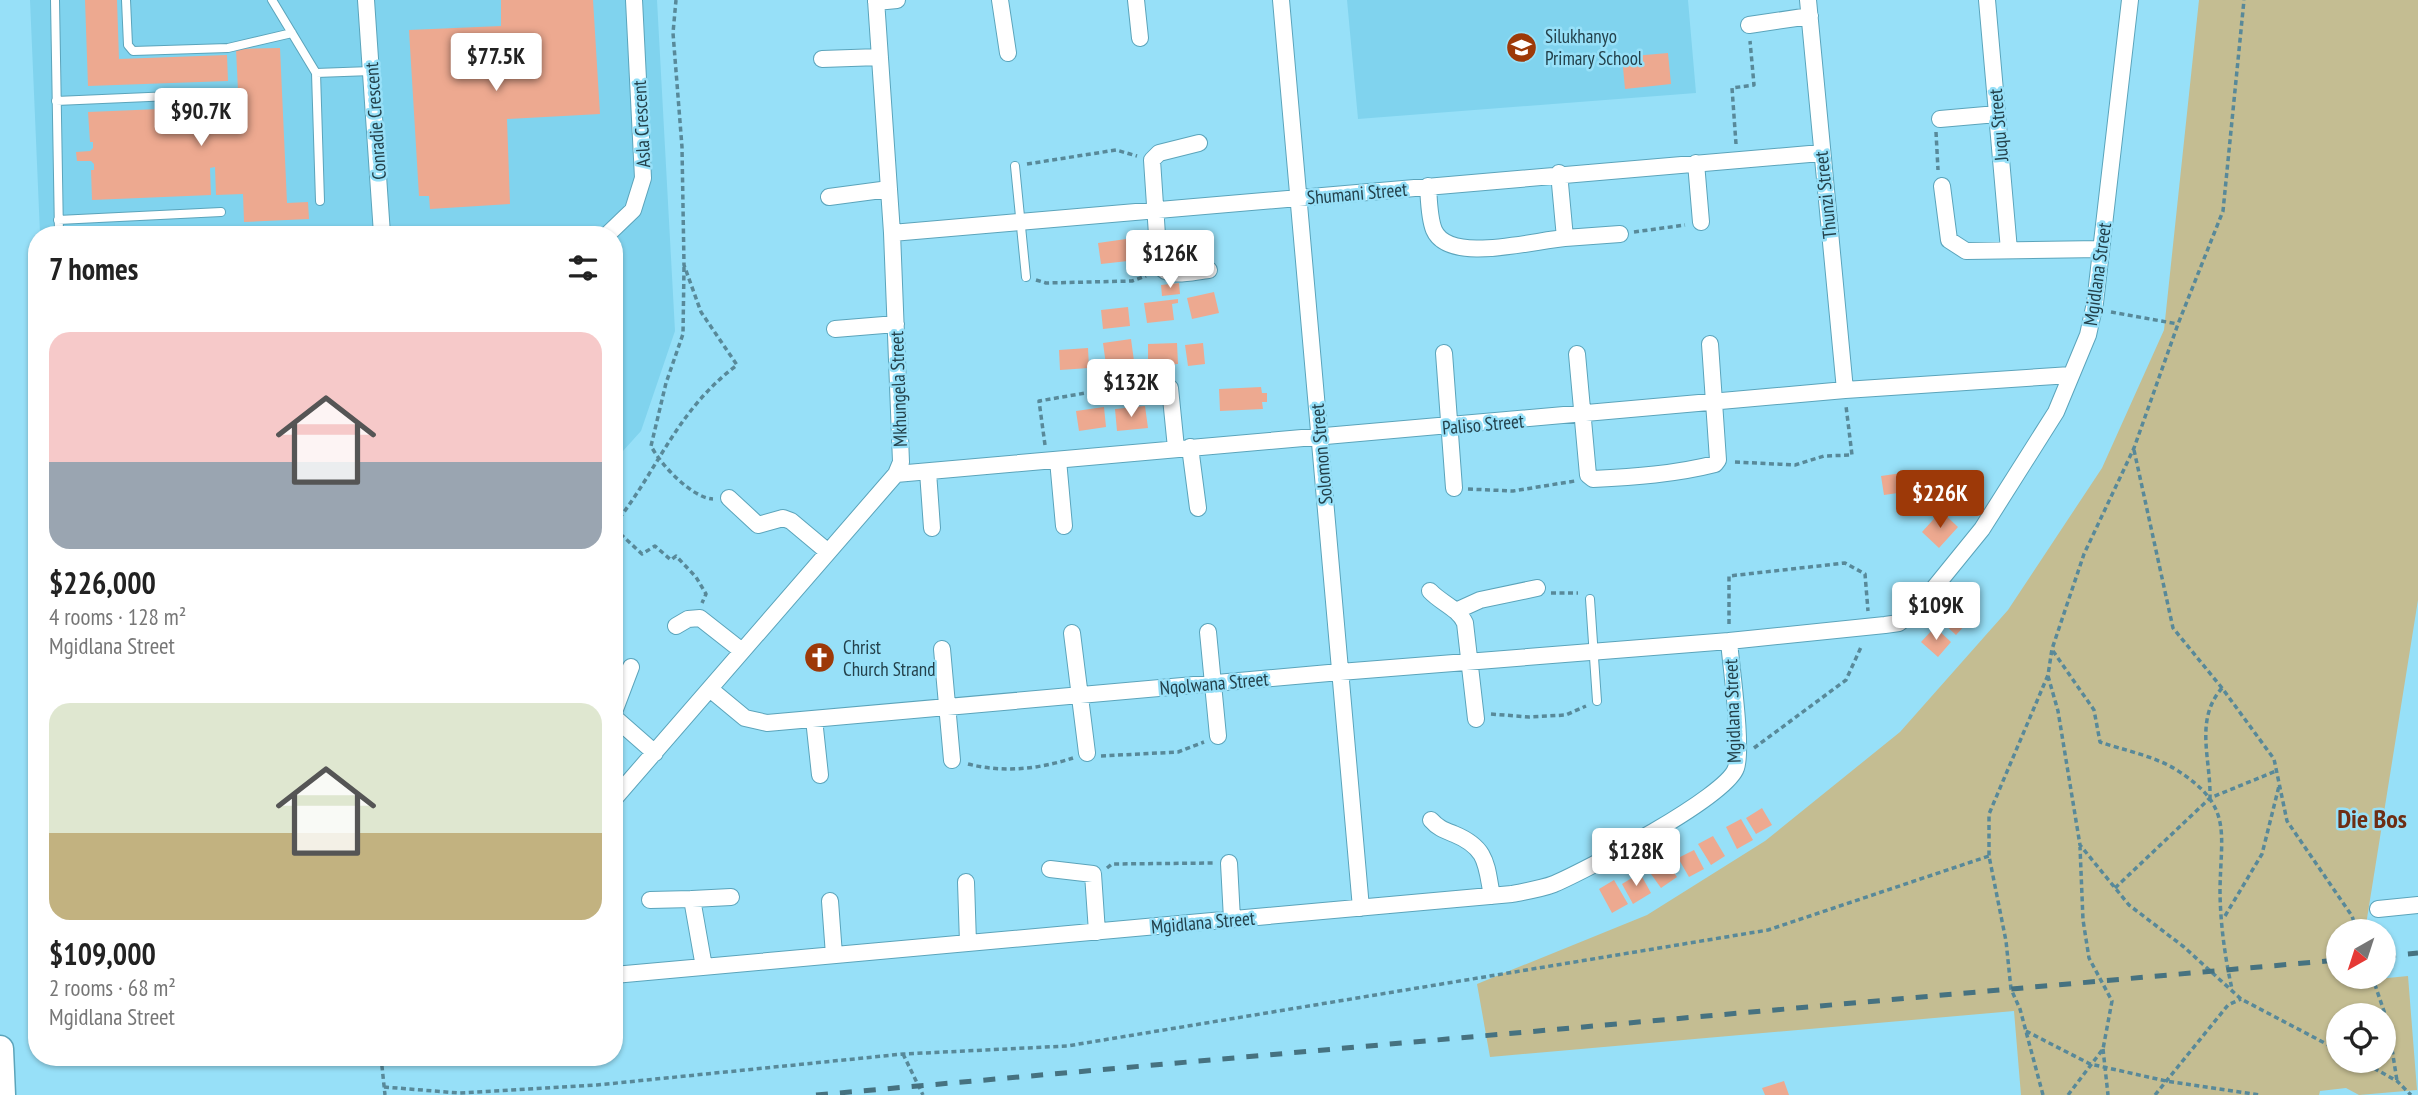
<!DOCTYPE html>
<html lang="en">
<head>
<meta charset="utf-8">
<style>
  :root { --surface:#fff; --page:#f6f6f6; --text:#222; --muted:#767676; --accent:#9d3908 }
  body { margin:0; font-family:"PT Sans Narrow",sans-serif; background:var(--page); color:var(--text); height:100vh; display:flex; flex-direction:column; font-size:26px; white-space:nowrap }
  * { box-sizing:border-box; margin:0 }
  p { font-size:23px; color:var(--muted) }
  .icon { flex:none; width:38px; height:38px; fill:none; stroke:currentColor; stroke-width:2; stroke-linecap:round; stroke-linejoin:round }
  .map { position:relative; flex:1; overflow:hidden }
  .panel { position:absolute; left:28px; top:226px; width:595px; height:840px; display:flex; flex-direction:column; background:var(--surface); border-radius:28px; box-shadow:0 2px 5px #0004 }
  .panel>* { flex:none }
  .needle { width:46px; rotate:219deg }
  .buttons { position:absolute; left:2326px; top:919px; display:grid; gap:14px }
  .buttons a { display:grid; place-items:center; width:70px; height:70px; border-radius:50%; background:var(--surface); box-shadow:0 2px 5px #0004; font-size:35px }
  .price { position:absolute; translate:-50% -60px; padding:0 16px; border-radius:7px; background:#fff; color:#222; font-size:23px; line-height:46px; filter:drop-shadow(0 2px 4px #0008) }
  .price::after { content:''; position:absolute; left:50%; top:42px; width:21px; height:16px; margin-left:-10px; background:inherit; clip-path:polygon(0 0,100% 0,50% 100%) }
  .price.on { background:var(--accent); color:#fff }
  ul { padding:0; list-style:none }
  li { display:grid; align-content:center; gap:14px; height:371px; padding:0 21px }
  li span { display:grid; place-items:center; height:217px; border-radius:21px; color:#555 }
  li>.icon { margin-inline-start:auto }
  span .icon { width:126px; height:126px; fill:#fffc; stroke-width:1 }
  li b { font-size:30px }
  h2 { display:flex; justify-content:space-between; align-items:center; height:84px; padding:0 21px; font-size:30px }
  .map>svg:first-child { display:block }
</style>
</head>
<body>
<div class="map">
<svg width="2418" height="1095" viewBox="0 0 2418 1095">
  <rect width="100%" height="100%" fill="#97e0f8"/>
  <path fill="#80d3ee" d="M30 0H657L675 331 641 431 614 461V234H40Z
    M1347 0H1688L1696 93 1358 119Z"/>
  <path fill="#c4bd92" fill-rule="evenodd" d="M2199 0H2418V600L2365 931H2338V976L2357 977V981L2408 976 2417 1090 2359 1095 2346 1088 2320 1091 2319 1095H2021L2014 1011 1490 1057 1477 984 1647 915 1765 841 1900 732 2008 610 2102 468 2164 330ZM2338 1015H2384V1060H2338Z"/>
  <path fill="#eda990" d="M85 0H117L119 59 227 55 228 81 88 86Z
    M501 0H593L600 114 507 119 510 204 430 209 429 196H419L409 30 501 26Z
    M280 48 287 203 308 202 309 219 244 222 243 194 216 195 215 167 210 168 211 195 92 200 91 170H94V164L91 161H77L76 152 90 151 93 148V142H90L88 112 208 107 209 134H213L212 107 227 106 228 133H240L236 49Z
    M1668 53 1671 84 1625 89 1622 57Z
    M1126 239 1128 261 1101 264 1098 243Z
    M1179 283 1180 294 1162 296 1161 285Z
    M1214 292 1219 313 1192 319 1187 298Z
    M1178 299V303L1172 304 1174 320 1147 323 1144 303Z
    M1128 307 1130 326 1103 329 1101 310Z
    M1131 339 1134 361 1106 365 1103 343Z
    M1177 343 1178 364 1148 366V344Z
    M1203 343 1205 364 1188 366 1185 345Z
    M1088 348 1089 368 1060 370 1059 350Z
    M1261 387 1262 393H1267V402H1262L1263 409 1220 411 1219 389Z
    M1145 406 1148 428 1117 431 1115 409Z
    M1104 407 1106 427 1079 431 1076 411Z
    M1909 472 1912 491 1884 495 1881 476Z
    M1953 472 1956 493 1928 497 1925 476Z
    M1941 511 1958 527 1939 548 1922 532Z
    M1955 608 1969 621 1956 635 1942 622Z
    M1935 627 1951 642 1938 657 1921 642Z
    M1762 808 1772 825 1756 834 1746 818Z
    M1741 819 1753 840 1737 849 1726 827Z
    M1713 836 1725 856 1711 865 1698 844Z
    M1694 850 1704 869 1689 877 1678 858Z
    M1663 856 1677 877 1661 888 1646 867Z
    M1640 873 1651 893 1633 904 1622 884Z
    M1614 880 1628 904 1612 913 1599 889Z
    M1784 1081 1789 1095H1765L1762 1088Z"/>
  <g fill="none" stroke-linecap="round" stroke-linejoin="round">
    <defs>
      <path id="service" d="M55 0 59 234
        M126 0 128 45 133 51 228 48 292 33
        M272 0 316 73 371 71
        M316 73 320 201
        M56 101 218 94
        M1015 166 1026 277
        M58 220 221 212
        M1590 599 1597 701"/>
      <path id="minor" d="M366 0 382 234
        M1000 0 1008 53
        M1136 0 1140 38
        M1281 0 1361 908
        M1808 0 1845 390
        M1987 0 2009 250
        M876 2 897 0
        M1749 25 1810 16
        M822 59 880 57
        M1940 119 1997 114
        M1199 143 1159 153 1152 160 1159 265C1168 280 1194 271 1209 270
        M1696 163 1701 222
        M1428 186C1429 200 1429 218 1434 230 1449 265 1535 240 1565 238L1559 173
        M1942 186 1949 240 1966 251 2101 249
        M829 197 889 189
        M892 233 1821 153
        M608 234 633 210 643 178 634 0
        M1565 238 1620 234
        M835 329 896 324
        M1444 353 1454 488
        M1577 354 1588 475 1593 479C1634 477 1676 474 1715 464L1718 460 1710 344
        M1170 388 1176 448
        M1190 447 1198 508
        M1058 460 1064 526
        M928 472 932 528
        M896 474 1845 390 2071 375
        M729 498 758 525 783 518 791 521 828 552
        M1430 591C1441 603 1458 608 1465 623L1476 719
        M1458 610 1480 600 1537 588
        M676 626 688 619 700 618 742 651
        M1208 632 1218 736
        M1072 633 1087 753
        M942 649 952 760
        M710 689 745 718 767 723 1340 672 1729 641
        M614 712 631 667
        M614 717 655 753
        M814 719 820 775
        M614 799 896 474 901 462 892 233 876 0
        M1431 820C1438 828 1444 830 1454 834 1488 848 1486 865 1492 896
        M1229 863 1232 919
        M1050 869 1093 874 1097 932
        M966 882 968 943
        M650 900 692 899
        M830 901 834 955
        M2378 909 2418 905
        M704 967 692 899 731 897
        M614 975 1512 894C1526 891 1541 889 1554 884 1586 870 1727 797 1736 768 1743 748 1731 667 1729 641L1885 625 1899 623 1917 609 1982 529 2056 412 2088 335 2095 303 2130 0"/>
      <path id="trunk" d="M0 1049 2 1095"/>
    </defs>
    <use href="#service" stroke="#5ba4bb" stroke-width="10"/>
    <use href="#minor" stroke="#5ba4bb" stroke-width="18"/>
    <use href="#trunk" stroke="#5ba4bb" stroke-width="29"/>
    <path stroke="#588999" stroke-width="3.5" stroke-dasharray="5 3.5" stroke-linecap="butt" d="M1936 132 1938 170
      M1736 144 1732 88 1754 85 1750 41
      M1027 164 1116 150 1137 156
      M1634 232 1685 225
      M684 267 683 334 666 383 651 446C661 465 692 498 713 499
      M1036 280 1046 283 1132 281 1146 276
      M2111 312 2178 324
      M1045 445 1039 401 1132 385 1154 387
      M2134 450 2173 628 2222 688 2274 759 2287 821 2352 916 2357 931
      M1735 462 1795 465 1824 456 1852 455 1846 406
      M1468 489 1513 491 1575 481
      M614 525C659 469 675 412 737 365L701 312 684 265 682 147 673 33 676 0
      M614 528 642 554 655 546 671 560 676 556 696 577 706 594 702 603
      M1551 593H1578
      M1729 624V576L1845 563 1865 574 1868 611
      M2053 651 2094 710 2100 742C2123 750 2154 756 2175 769 2233 805 2221 831 2220 889 2220 922 2225 958 2232 989
      M2048 676 2058 711 2080 845 2129 905 2184 947 2241 999 2338 1050
      M2222 688C2194 720 2211 759 2210 798L2276 771
      M1491 714 1529 717 1566 715 1586 706
      M1754 748 1846 680 1862 645
      M1101 756 1178 752 1204 742
      M968 764C1004 773 1039 769 1073 758
      M1107 868 1112 864 1213 863
      M2115 888 2210 798
      M2225 916 2262 854 2279 786
      M2372 976 2388 1023 2397 1081
      M2026 1031 2090 1064 2166 1081 2260 1095
      M2103 1049 2108 1095
      M903 1054 923 1095
      M381 1057 385 1095
      M2359 1060 2397 1081 2411 1095
      M384 1087 459 1093 597 1085 903 1054 1067 1046 1768 930 1989 856
      M2043 1095 2020 1009 2011 989 2006 941 1989 856V814L2048 675 2052 649 2084 554 2134 448 2178 324 2223 211 2244 0
      M2068 1095 2103 1049 2112 1001 2089 958 2083 920 2080 847
      M2155 1095 2228 1005 2241 999"/>
    <use href="#service" stroke="#fff" stroke-width="8"/>
    <use href="#minor" stroke="#fff" stroke-width="16"/>
    <use href="#trunk" stroke="#fff" stroke-width="26"/>
    <path stroke="#467280" stroke-width="5" stroke-dasharray="12 12" stroke-linecap="butt" d="M2384 956 2418 953
      M816 1095 2338 960"/>
  </g>
  <defs>
    <symbol id="school-disc" viewBox="-11 -11 22 22"><circle r="9.5" fill="#9d3908" stroke="#97e0f8"/><path d="M0-5L7-2L0 1L-7-2ZM-4 1L0 2.5L4 1V4Q0 6-4 4Z" fill="#fff"/></symbol>
    <symbol id="church-disc" viewBox="-11 -11 22 22"><circle r="9.5" fill="#9d3908" stroke="#97e0f8"/><path d="M-1.2-6h2.4v3.5h3.3v2.4h-3.3V6h-2.4V-.1h-3.3v-2.4h3.3Z" fill="#fff"/></symbol>
  </defs>
  <g fill-rule="evenodd">
    <use href="#school-disc" x="1504" y="30" width="35" height="35"/>
    <use href="#church-disc" x="802" y="640" width="35" height="35"/>
  </g>
  <g text-anchor="middle" dominant-baseline="central" stroke-width="5" stroke-linejoin="round" paint-order="stroke">
    <g font-size="19" fill="#23414b" stroke="#97e0f8" text-anchor="start">
      <text x="1545" y="36">Silukhanyo<tspan x="1545" dy="22">Primary School</tspan></text>
      <text x="843" y="647">Christ<tspan x="843" dy="22">Church Strand</tspan></text>
    </g>
    <g font-size="19" fill="#23414b" stroke="#97e0f8">
      <text transform="translate(375 121) rotate(-94)">Conradie Crescent</text>
      <text transform="translate(641 124) rotate(-93)">Asla Crescent</text>
      <text transform="translate(1998 125) rotate(-95)">Juqu Street</text>
      <text transform="translate(1357 193) rotate(-5)">Shumani Street</text>
      <text transform="translate(1825 195) rotate(-96)">Thunzi Street</text>
      <text transform="translate(2097 274) rotate(-82)">Mgidlana Street</text>
      <text transform="translate(898 389) rotate(-92)">Mkhungela Street</text>
      <text transform="translate(1483 424) rotate(-5)">Paliso Street</text>
      <text transform="translate(1321 454) rotate(-95)">Solomon Street</text>
      <text transform="translate(1214 683) rotate(-5)">Nqolwana Street</text>
      <text transform="translate(1732 711) rotate(-92)">Mgidlana Street</text>
      <text transform="translate(1203 922) rotate(-5)">Mgidlana Street</text>
    </g>
    <g font-size="26" font-weight="bold" fill="#6e2d13" stroke="#97e0f8">
      <text x="2372" y="818">Die Bos</text>
    </g>
  </g>
</svg>
<div class="buttons">
<a><svg class="needle" viewBox="-14 -14 28 28"><path d="M0-13l5 13h-10z" fill="#e53935"/><path d="M0 13l5-13h-10z" fill="#767676"/></svg></a>
<a><svg class="icon" aria-label="locate" viewBox="0 0 24 24"><circle cx="12" cy="12" r="6"/><path d="M12 2v4M12 18v4M2 12h4M18 12h4"/></svg></a>
</div>
<b class="price" style="left:496px;top:93px">$77.5K</b>
<b class="price" style="left:201px;top:148px">$90.7K</b>
<b class="price" style="left:1170px;top:290px">$126K</b>
<b class="price" style="left:1131px;top:419px">$132K</b>
<b class="price on" style="left:1940px;top:530px">$226K</b>
<b class="price" style="left:1936px;top:642px">$109K</b>
<b class="price" style="left:1636px;top:888px">$128K</b>
<section class="panel">
<h2>7 homes<svg class="icon" aria-label="filters" viewBox="0 0 24 24"><path d="M4 7h16M4 17h16"/><circle cx="9" cy="7" r="2"/><circle cx="15" cy="17" r="2"/></svg></h2>
<ul>
<li><span style="background:linear-gradient(#f6c9c9 60%,#9aa5b1 0)"><svg class="icon" aria-label="home" viewBox="0 0 24 24"><path d="M3 11l9-7 9 7M6 9v11h12V9"/></svg></span><div><b>$226,000</b><p>4 rooms · 128 m²</p><p>Mgidlana Street</p></div></li>
<li><span style="background:linear-gradient(#dfe7d0 60%,#c2b280 0)"><svg class="icon" aria-label="home" viewBox="0 0 24 24"><path d="M3 11l9-7 9 7M6 9v11h12V9"/></svg></span><div><b>$109,000</b><p>2 rooms · 68 m²</p><p>Mgidlana Street</p></div></li>
</ul>
</section>
</div>
</body>
</html>
